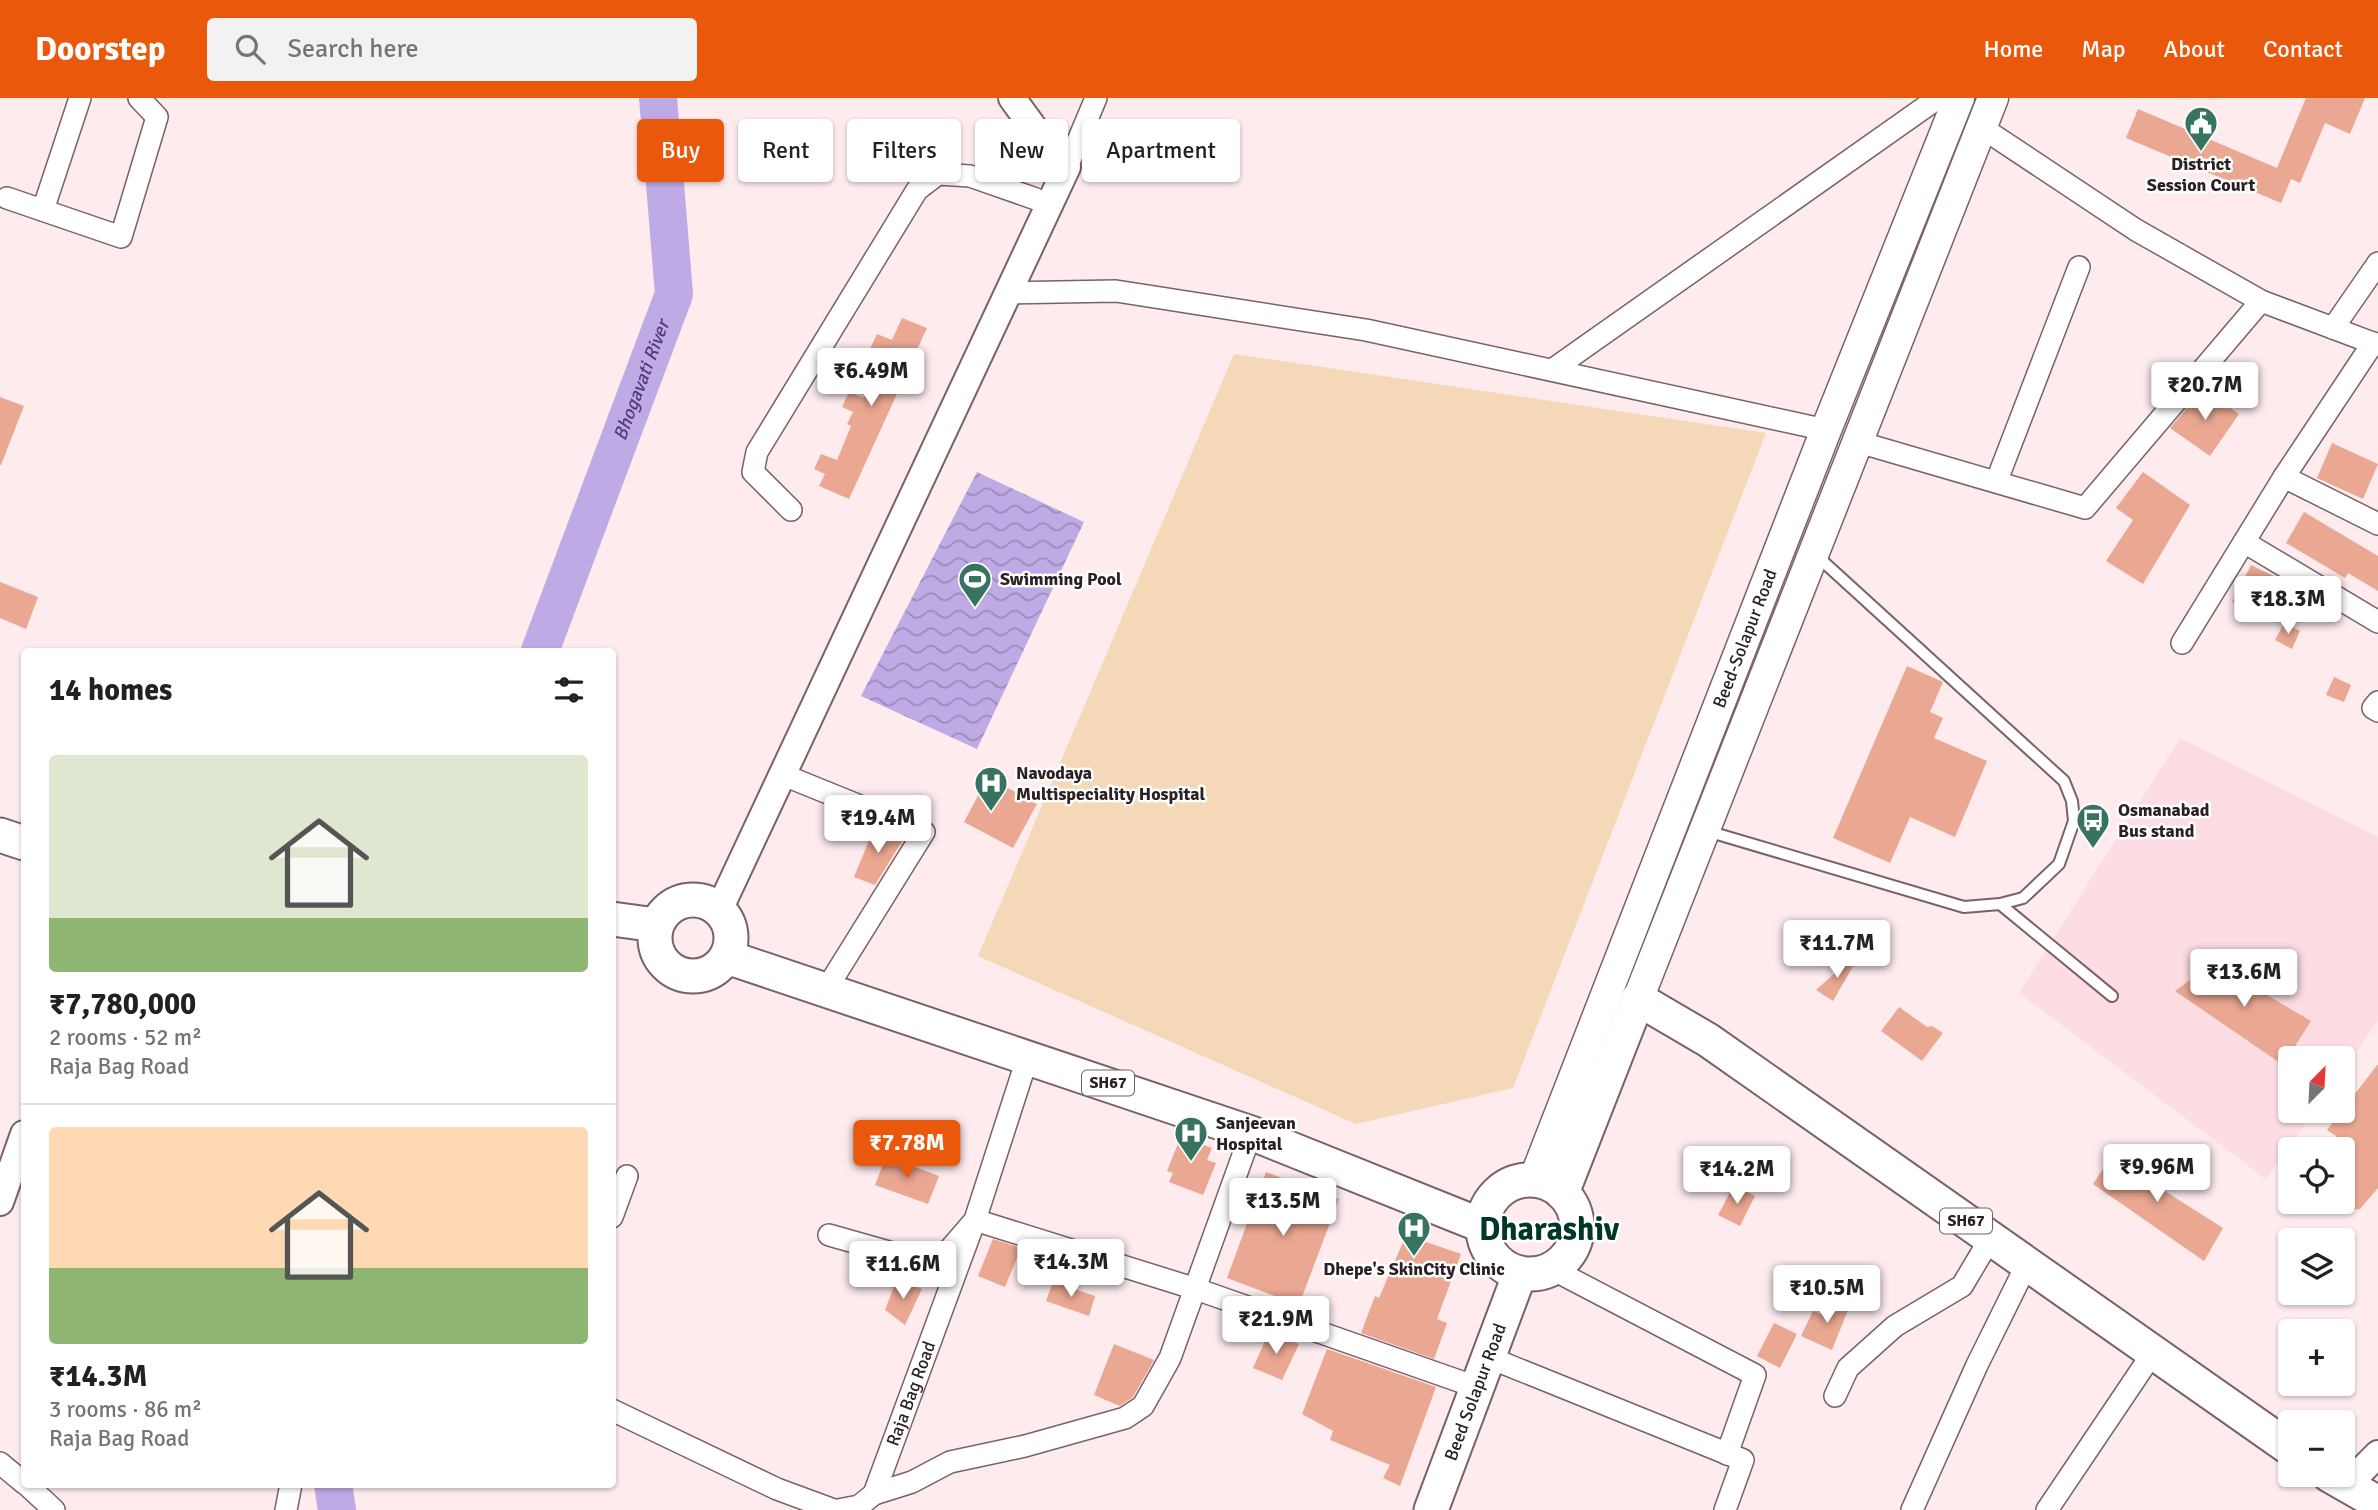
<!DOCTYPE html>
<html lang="en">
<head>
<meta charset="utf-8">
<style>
  :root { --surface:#fff; --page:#f2f2f2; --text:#202124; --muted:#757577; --line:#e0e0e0; --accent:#ea580c }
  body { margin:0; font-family:Signika,sans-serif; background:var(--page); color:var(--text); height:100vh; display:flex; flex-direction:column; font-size:26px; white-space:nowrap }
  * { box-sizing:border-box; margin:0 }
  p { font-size:23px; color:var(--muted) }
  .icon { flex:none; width:38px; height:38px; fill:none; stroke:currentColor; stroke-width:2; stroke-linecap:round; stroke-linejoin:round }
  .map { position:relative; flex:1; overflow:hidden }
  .sheet { position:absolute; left:21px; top:550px; width:595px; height:840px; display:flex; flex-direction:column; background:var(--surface); border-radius:7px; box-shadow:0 2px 5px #0004 }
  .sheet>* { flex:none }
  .banner { position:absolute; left:637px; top:21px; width:665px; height:63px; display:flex; gap:14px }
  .needle { width:46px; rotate:24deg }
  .controls { position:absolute; left:2278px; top:948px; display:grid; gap:14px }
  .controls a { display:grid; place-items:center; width:77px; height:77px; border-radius:7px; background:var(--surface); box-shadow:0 2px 5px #0004; font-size:35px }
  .price { position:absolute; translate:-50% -60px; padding:0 16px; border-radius:7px; background:#fff; color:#222; font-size:23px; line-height:46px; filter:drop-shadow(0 2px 4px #0008) }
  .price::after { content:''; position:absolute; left:50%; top:42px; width:21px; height:16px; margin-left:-10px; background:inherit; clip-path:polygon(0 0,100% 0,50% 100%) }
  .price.current { background:var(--accent); color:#fff }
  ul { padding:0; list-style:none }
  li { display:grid; align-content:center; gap:14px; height:371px; padding:0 28px }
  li+li { border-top:2px solid var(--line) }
  li span { display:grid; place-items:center; height:217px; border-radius:7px; color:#555 }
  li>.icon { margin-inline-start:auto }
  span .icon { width:126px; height:126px; fill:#fffc; stroke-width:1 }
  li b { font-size:30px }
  h2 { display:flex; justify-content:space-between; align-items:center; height:84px; padding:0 28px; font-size:30px }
  .chip { padding:0 24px; border-radius:7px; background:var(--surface); box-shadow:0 2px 5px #0004; font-size:24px; line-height:63px }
  .chip.current { background:var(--accent); color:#fff }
  header { display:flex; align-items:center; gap:42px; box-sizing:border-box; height:98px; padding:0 35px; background:var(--accent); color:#fff }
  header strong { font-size:33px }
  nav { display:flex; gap:38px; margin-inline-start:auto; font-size:24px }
  .search { width:490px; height:63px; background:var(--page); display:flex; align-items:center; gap:18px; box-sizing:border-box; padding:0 24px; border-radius:7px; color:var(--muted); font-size:26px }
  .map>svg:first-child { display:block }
</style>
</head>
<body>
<header>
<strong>Doorstep</strong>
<div class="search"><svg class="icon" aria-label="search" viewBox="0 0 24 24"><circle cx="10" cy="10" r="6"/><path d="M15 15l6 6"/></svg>Search here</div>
<nav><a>Home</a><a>Map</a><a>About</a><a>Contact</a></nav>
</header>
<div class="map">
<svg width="2378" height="1412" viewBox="0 0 2378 1412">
  <defs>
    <pattern id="water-waves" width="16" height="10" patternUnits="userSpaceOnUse" patternTransform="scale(1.75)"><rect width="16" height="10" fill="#beabe6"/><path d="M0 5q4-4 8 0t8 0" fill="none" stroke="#9b8bba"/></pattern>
  </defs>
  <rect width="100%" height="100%" fill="#fdebee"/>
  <path fill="#fcdde3" d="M2180 640 2378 739V923L2343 972V961H2291V1013H2314L2266 1081 2019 895Z"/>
  <path fill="#f5d8b7" d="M1234 256 1766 335 1513 990 1356 1026 978 858Z"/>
  <path fill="url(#water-waves)" d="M977 374 1084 424 977 651 861 598Z"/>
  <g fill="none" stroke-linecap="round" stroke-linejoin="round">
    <g stroke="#beabe6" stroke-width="38">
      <path id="s1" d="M540 553 674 196 658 0"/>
      <path d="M333 1386 337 1412"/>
    </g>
  </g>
  <path fill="#eaa792" d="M2306 0H2365L2350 36 2325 25 2300 85 2291 81 2281 105 2126 40 2138 11 2277 70Z
    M902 220 927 230 849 401 819 388 825 376 814 371 821 356 837 362 851 328 847 326 853 314 842 309 849 294 864 300 881 256 870 251 877 236 892 242Z
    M2203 291 2239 316 2210 358 2170 330Z
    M0 299 24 308 1 367H0Z
    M2332 345 2378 366 2363 401 2317 380Z
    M2143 374 2190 407 2143 486 2106 463 2133 422 2116 410Z
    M2304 414 2378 458V493L2348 475 2345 480 2286 445Z
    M2251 467 2286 484 2268 521 2232 504Z
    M0 484 38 499 26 531 0 520Z
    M2284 525 2300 533 2292 551 2275 542Z
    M1907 568 1943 584 1930 614 1943 620 1934 640 1987 663 1955 739 1910 719 1890 765 1833 740Z
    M2334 579 2351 587 2344 604 2326 597Z
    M988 679 1037 706 1013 750 964 724Z
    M875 728 904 740 875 787 854 779Z
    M2194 854 2311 923 2283 967 2175 893 2190 882Z
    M1856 856 1859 858 1833 903 1816 892Z
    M1899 909 1927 929 1932 928 1943 935 1922 963 1881 933Z
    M2378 966V1090L2360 1111 2343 1113V1052H2331L2336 1038 2327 1032Z
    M1181 1038 1212 1050 1207 1062 1216 1065 1203 1097 1169 1084 1173 1075 1167 1073Z
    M2117 1050 2165 1081 2160 1090 2223 1130 2204 1163 2093 1086Z
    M886 1058 939 1078 928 1106 875 1087Z
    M1266 1074 1339 1101 1299 1207 1227 1180Z
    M1734 1087 1755 1098 1740 1128 1718 1117Z
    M1406 1137 1461 1156 1437 1221 1447 1225 1434 1261 1361 1235 1375 1198 1379 1200Z
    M993 1141 1021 1150 1005 1189 978 1178Z
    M897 1181 922 1191 905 1227 885 1212Z
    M1053 1184 1095 1198 1089 1218 1046 1203Z
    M1835 1200 1850 1207 1832 1252 1801 1238 1813 1213 1825 1218Z
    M1774 1225 1797 1236 1780 1270 1757 1258Z
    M1269 1234 1299 1246 1282 1282 1253 1270Z
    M1114 1246 1154 1262 1133 1299 1120 1308 1094 1297Z
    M1327 1251 1436 1289 1400 1388 1383 1380 1390 1367 1330 1342 1333 1333 1302 1316Z"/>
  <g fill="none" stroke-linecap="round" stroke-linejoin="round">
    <defs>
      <path id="service" d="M1707 733 1964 809 2000 806 2023 800 2059 766 2074 723 2072 703 2064 683 1817 458
        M2000 806 2112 898"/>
      <g id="minor">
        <path d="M1981 29 2136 132 2261 203 2378 247"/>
        <path d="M1067 69 1096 0"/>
        <path d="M7 100 121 139 157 19 139 0"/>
        <path d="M43 112 80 0"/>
        <path d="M1008 195 1116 193 1366 232 1826 332"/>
        <path d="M2333 230 2378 165"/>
        <path d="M1552 272 1938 0"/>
        <path d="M1855 343 2085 410 2261 203"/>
        <path d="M2284 379 2378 426"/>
        <path d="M1997 382 2079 169"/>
        <path d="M791 412 753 374 757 354 917 92 938 76 970 78 1036 101"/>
        <path d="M2244 444 2378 524"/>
        <path d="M2182 545 2284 379 2373 245"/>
        <path d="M2378 604 2373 610 2378 613"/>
        <path d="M781 676 924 734 827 890"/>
        <path d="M612 1119 627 1078"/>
        <path d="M829 1137 928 1165 950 1151 975 1122 1196 1191 1476 1289"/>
        <path d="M1552 1171 1755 1277 1727 1356"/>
        <path d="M1488 1259 1743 1362 1725 1412"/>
        <path d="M1835 1298 1848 1270 1895 1228 1962 1188 1990 1141"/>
        <path d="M612 1312 777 1391 834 1412"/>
        <path d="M0 1365 24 1385"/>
        <path d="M26 1386 54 1412"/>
        <path id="s2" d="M874 1396 975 1122 1028 958"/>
        <path d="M286 1412 291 1386"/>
        <path d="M838 1412 859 1408 874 1396 912 1384 950 1364 1025 1348 1125 1320 1143 1308 1170 1260 1251 1035"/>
        <path d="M1912 1412 1977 1267 2027 1166"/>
        <path d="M2047 1412 2152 1256"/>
      </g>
      <path id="tertiary" d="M719 812 1067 69 1055 59 1012 0
        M0 1104 24 1036
        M2345 1389 2378 1356"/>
      <g id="secondary">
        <path d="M1638 901 1993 0"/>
        <path id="s3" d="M1534 1082 1826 332 1959 0"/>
      </g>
      <g id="primary">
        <path d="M0 737 24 745"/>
        <circle cx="693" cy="840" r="38"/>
        <path d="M612 821 656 827"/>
        <path d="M727 859 1251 1035 1483 1128"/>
        <circle cx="1530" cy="1129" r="47"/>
        <path d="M1562 1095 1638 901 1708 942 2291 1351"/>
        <path d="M2329 1377 2378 1405"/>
        <path id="s4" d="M1431 1412 1520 1175"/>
      </g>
    </defs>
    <use href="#service" stroke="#7a6166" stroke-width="14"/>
    <use href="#minor" stroke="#7a6166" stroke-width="24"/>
    <use href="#tertiary" stroke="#7a6166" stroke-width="30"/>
    <use href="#secondary" stroke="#7a6166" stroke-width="33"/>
    <use href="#primary" stroke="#7a6166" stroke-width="37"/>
    <use href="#service" stroke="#fff" stroke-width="10"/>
    <use href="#minor" stroke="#fff" stroke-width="21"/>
    <use href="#tertiary" stroke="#fff" stroke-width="26"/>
    <use href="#secondary" stroke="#fff" stroke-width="30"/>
    <use href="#primary" stroke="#fff" stroke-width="33"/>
  </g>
  <defs>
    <symbol id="civic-pin" viewBox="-11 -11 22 30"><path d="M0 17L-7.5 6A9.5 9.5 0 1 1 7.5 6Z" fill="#37735f" stroke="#fff"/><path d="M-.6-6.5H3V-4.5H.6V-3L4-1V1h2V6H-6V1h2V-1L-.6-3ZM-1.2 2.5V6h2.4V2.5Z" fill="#fff"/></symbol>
    <symbol id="stadium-pin" viewBox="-11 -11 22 30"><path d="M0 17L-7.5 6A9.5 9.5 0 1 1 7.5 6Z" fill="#37735f" stroke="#fff"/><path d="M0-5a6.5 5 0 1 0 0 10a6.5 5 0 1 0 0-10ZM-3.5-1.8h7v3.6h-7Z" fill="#fff"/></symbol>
    <symbol id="hospital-pin" viewBox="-11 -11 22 30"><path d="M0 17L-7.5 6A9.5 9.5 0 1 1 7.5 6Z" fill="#37735f" stroke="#fff"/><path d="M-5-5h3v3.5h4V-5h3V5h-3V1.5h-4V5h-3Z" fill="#fff"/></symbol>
    <symbol id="bus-pin" viewBox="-11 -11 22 30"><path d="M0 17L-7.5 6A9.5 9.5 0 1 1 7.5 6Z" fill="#37735f" stroke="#fff"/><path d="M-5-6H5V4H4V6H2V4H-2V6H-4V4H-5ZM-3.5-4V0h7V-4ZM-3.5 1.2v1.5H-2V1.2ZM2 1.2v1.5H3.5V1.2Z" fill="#fff"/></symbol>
  </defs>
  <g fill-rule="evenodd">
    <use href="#civic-pin" x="2182" y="6" width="38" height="52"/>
    <use href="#stadium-pin" x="956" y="462" width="38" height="52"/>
    <use href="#hospital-pin" x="972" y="666" width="38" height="52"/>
    <use href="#bus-pin" x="2074" y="703" width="38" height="52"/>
    <use href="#hospital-pin" x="1172" y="1016" width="38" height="52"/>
    <use href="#hospital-pin" x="1395" y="1111" width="38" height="52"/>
  </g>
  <g text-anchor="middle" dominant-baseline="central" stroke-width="5" stroke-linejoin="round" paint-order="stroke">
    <g fill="#fff" stroke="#6b6465" stroke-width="2">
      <rect x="1082" y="972.5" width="52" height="25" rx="5"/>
      <rect x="1940" y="1110.5" width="52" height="25" rx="5"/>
    </g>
    <g font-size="16" font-weight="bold" fill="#2b2123">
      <text x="1108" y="985">SH67</text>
      <text x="1966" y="1123">SH67</text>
    </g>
    <g font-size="18" font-weight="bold" fill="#2b2123" stroke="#fff" text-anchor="start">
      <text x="2201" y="66" text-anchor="middle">District<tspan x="2201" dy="21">Session Court</tspan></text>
      <text x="1000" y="481">Swimming Pool</text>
      <text x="1016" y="675">Navodaya<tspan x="1016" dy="21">Multispeciality Hospital</tspan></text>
      <text x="2118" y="712">Osmanabad<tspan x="2118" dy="21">Bus stand</tspan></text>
      <text x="1216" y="1025">Sanjeevan<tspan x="1216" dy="21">Hospital</tspan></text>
      <text x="1414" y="1171" text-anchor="middle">Dhepe's SkinCity Clinic</text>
    </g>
    <g font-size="18" fill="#2b2123" stroke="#fff">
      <text stroke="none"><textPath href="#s3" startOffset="581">Beed-Solapur Road</textPath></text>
      <text stroke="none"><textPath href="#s4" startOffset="126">Beed Solapur Road</textPath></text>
      <text stroke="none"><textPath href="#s2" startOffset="107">Raja Bag Road</textPath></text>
    </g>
    <g font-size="19" font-style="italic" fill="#553980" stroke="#fff">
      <text stroke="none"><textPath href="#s1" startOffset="289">Bhogavati River</textPath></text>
    </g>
    <g font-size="32" font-weight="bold" fill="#003728" stroke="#fff">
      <text x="1549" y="1131">Dharashiv</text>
    </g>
  </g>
</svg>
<div class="controls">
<a><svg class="needle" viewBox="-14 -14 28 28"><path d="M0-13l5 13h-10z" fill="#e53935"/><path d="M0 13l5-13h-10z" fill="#757577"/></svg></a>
<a><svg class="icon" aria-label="locate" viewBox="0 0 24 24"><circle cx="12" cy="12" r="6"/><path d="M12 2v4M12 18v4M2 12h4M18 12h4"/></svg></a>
<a><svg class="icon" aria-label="layers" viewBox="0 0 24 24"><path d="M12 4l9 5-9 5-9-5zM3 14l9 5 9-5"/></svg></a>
<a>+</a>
<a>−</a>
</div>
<b class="price" style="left:871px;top:310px">₹6.49M</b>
<b class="price" style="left:2205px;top:324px">₹20.7M</b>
<b class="price" style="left:2288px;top:538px">₹18.3M</b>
<b class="price" style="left:878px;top:757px">₹19.4M</b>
<b class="price" style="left:1837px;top:882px">₹11.7M</b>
<b class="price" style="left:2244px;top:911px">₹13.6M</b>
<b class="price current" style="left:907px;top:1082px">₹7.78M</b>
<b class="price" style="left:2157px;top:1106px">₹9.96M</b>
<b class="price" style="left:1737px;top:1108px">₹14.2M</b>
<b class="price" style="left:1283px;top:1140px">₹13.5M</b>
<b class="price" style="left:1071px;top:1201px">₹14.3M</b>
<b class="price" style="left:903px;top:1203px">₹11.6M</b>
<b class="price" style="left:1827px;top:1227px">₹10.5M</b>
<b class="price" style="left:1276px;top:1258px">₹21.9M</b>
<div class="banner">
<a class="chip current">Buy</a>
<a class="chip">Rent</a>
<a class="chip">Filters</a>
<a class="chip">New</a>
<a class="chip">Apartment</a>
</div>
<section class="sheet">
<h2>14 homes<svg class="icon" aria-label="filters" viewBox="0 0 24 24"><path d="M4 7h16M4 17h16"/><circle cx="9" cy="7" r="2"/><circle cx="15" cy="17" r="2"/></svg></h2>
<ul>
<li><span style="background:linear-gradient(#dfe7d0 75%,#8fb573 0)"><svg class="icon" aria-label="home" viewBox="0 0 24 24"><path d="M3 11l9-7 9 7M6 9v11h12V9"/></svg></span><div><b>₹7,780,000</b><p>2 rooms · 52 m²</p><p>Raja Bag Road</p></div></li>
<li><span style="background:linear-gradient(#ffd9b3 65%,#8fb573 0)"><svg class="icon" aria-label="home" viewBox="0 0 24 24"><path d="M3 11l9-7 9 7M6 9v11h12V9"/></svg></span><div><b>₹14.3M</b><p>3 rooms · 86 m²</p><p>Raja Bag Road</p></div></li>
</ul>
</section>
</div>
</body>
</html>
